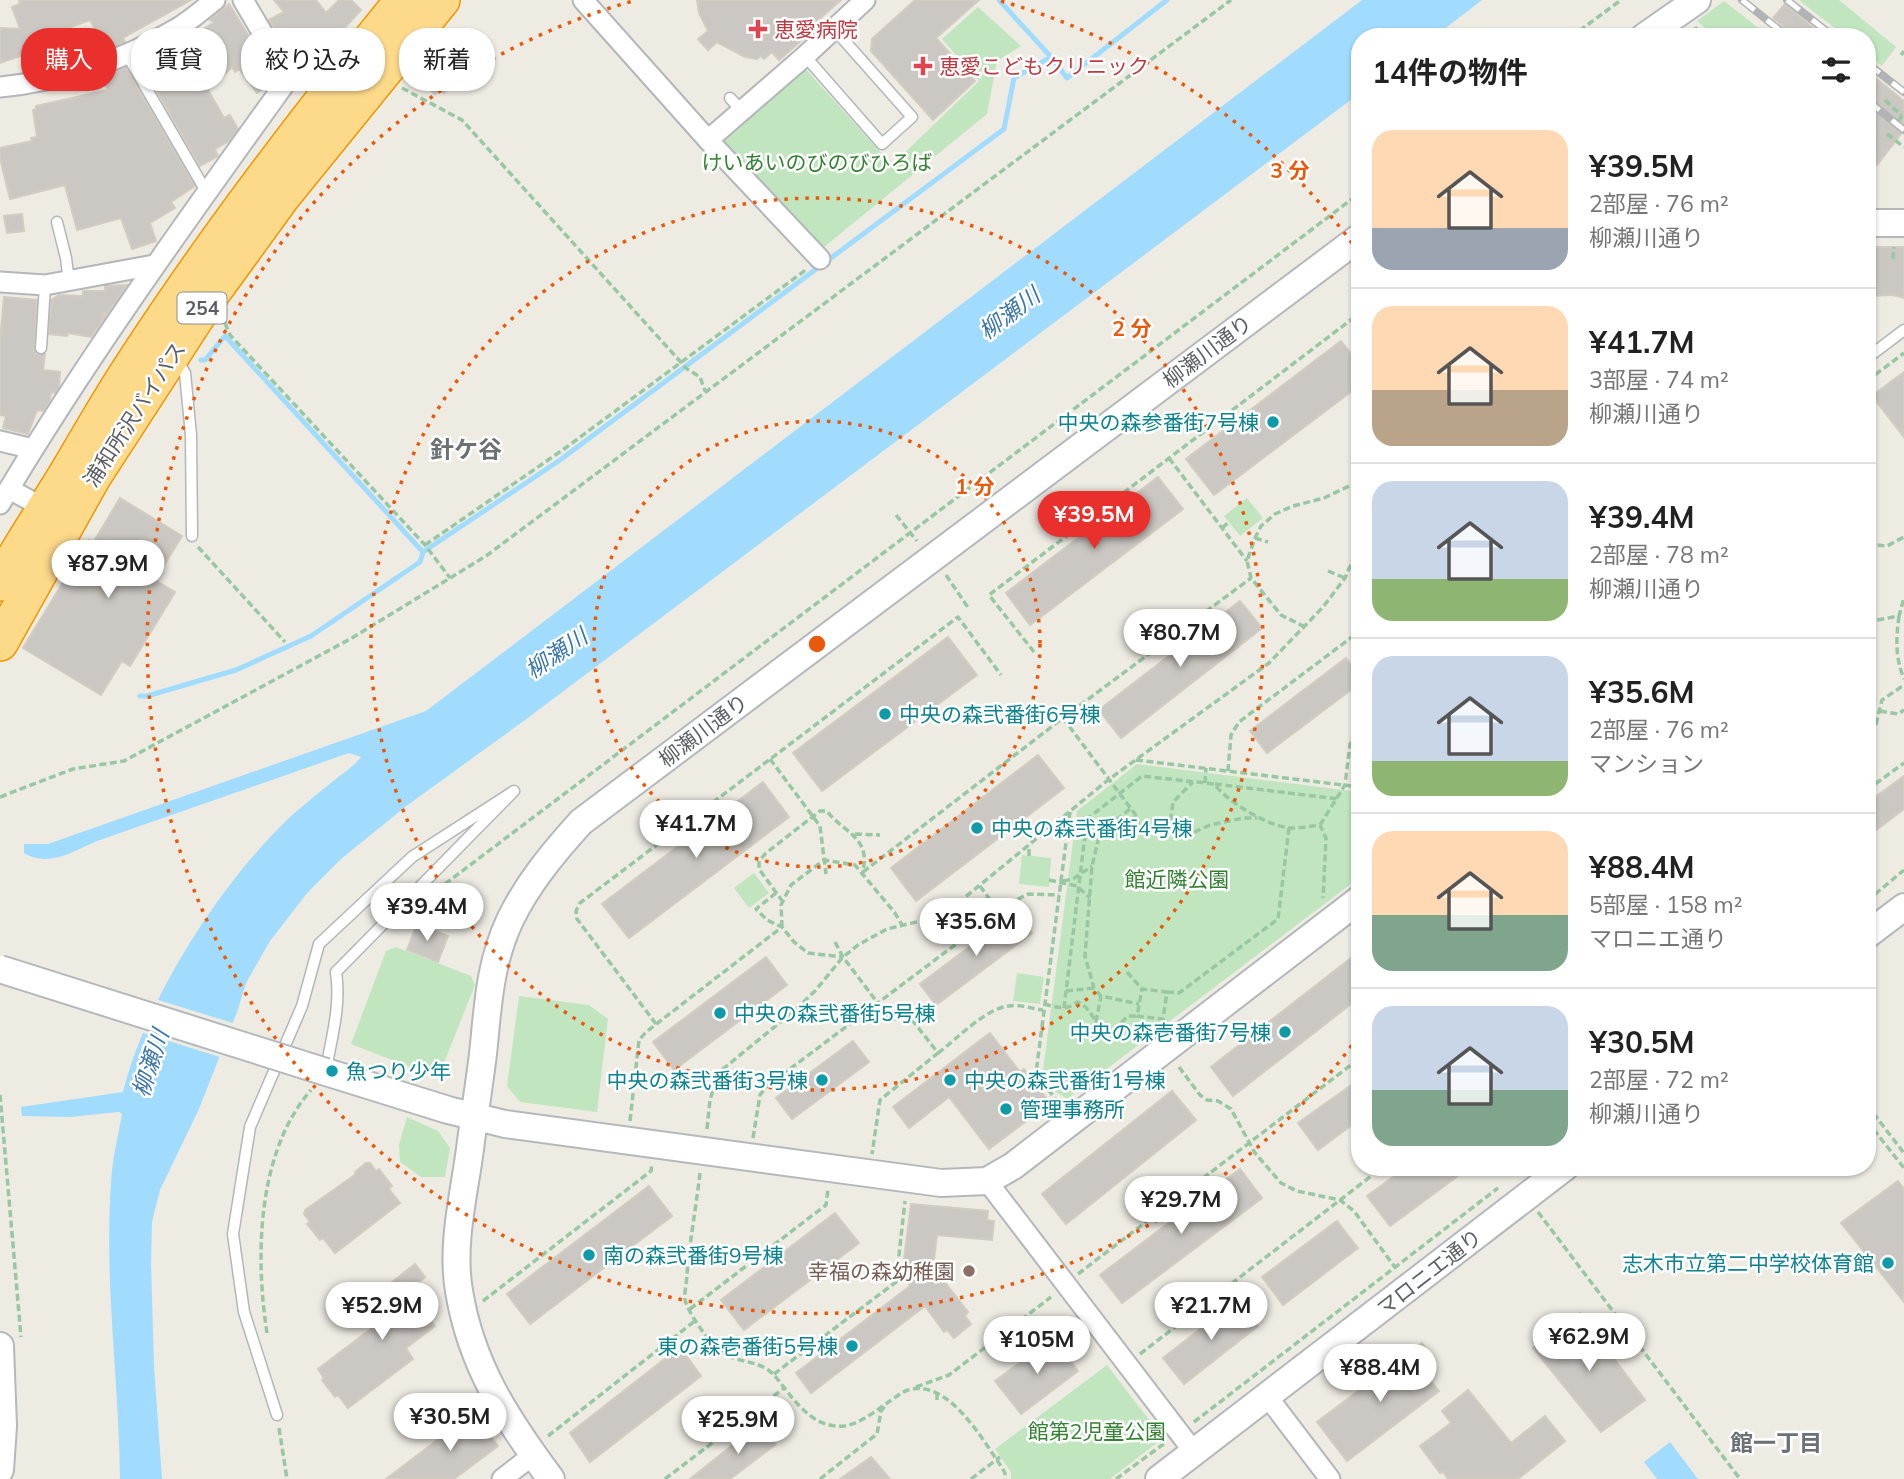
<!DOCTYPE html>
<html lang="ja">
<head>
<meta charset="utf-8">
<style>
  :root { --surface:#fff; --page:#f6f6f6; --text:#222; --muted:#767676; --line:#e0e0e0; --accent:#ea302d }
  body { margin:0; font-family:Mulish,"Noto Sans JP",sans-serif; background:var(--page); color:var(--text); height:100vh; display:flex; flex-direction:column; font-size:26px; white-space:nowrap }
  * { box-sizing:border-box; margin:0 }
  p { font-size:23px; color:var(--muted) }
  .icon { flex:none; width:38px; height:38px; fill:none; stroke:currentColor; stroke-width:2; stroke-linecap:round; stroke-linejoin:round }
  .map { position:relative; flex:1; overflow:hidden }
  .sheet { position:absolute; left:1351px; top:28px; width:525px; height:1148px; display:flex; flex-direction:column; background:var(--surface); border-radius:28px; box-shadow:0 2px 5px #0004 }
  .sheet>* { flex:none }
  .banner { position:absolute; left:21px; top:28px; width:665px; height:63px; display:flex; gap:14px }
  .price { position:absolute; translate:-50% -60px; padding:0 16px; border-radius:24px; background:#fff; color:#222; font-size:23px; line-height:46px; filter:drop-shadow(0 2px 4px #0008) }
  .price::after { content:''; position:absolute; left:50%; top:42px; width:21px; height:16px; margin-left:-10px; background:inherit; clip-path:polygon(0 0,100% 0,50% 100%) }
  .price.current { background:var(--accent); color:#fff }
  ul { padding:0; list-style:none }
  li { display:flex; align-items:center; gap:21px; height:175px; padding:0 21px }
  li+li { border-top:2px solid var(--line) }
  li span { display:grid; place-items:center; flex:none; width:196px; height:140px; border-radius:21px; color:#555 }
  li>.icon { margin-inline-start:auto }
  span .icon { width:84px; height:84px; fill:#fffc; stroke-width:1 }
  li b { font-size:30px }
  h2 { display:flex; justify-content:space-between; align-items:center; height:84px; padding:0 21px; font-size:30px }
  .pill { padding:0 24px; border-radius:28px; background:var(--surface); box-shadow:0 2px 5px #0004; font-size:24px; line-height:63px }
  .pill.current { background:var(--accent); color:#fff }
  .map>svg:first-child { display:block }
</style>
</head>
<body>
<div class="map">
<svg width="1904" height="1479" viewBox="0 0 1904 1479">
  <rect width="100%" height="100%" fill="#eeebe3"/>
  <path fill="#c1e6bf" d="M1799 0H1839L1896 47 1882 66 1867 54V37H1846Z
    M1724 1 1770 37H1716L1697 21Z
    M978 7 1021 46 997 61 987 114 824 247 721 138 803 66 892 165 979 81 942 39Z
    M1247 498 1263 518 1240 536 1224 516Z
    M1137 764 1360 792V877L1067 1099 1056 1092 1043 1070 1077 811Z
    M1022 855 1051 858 1049 887 1019 884Z
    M754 873 769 893 749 908 734 888Z
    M396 947 471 976 475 985 438 1078 351 1044 386 951Z
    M1017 973 1044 977 1040 1004 1013 1001Z
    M519 996 589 1005 608 1019 597 1112 520 1102 507 1086Z
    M407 1117 438 1131 450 1148 445 1177H421L400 1162 399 1145Z
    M1107 1365 1163 1438 1110 1479H1011V1472L995 1449Z"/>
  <path fill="#a1dcff" d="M1362 0H1482L1434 37H1360V93L525 720 405 807 341 859 308 892 270 941 246 983 237 1012 199 1109 160 1190 152 1222 151 1264 154 1366 162 1479H120C119 1380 104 1282 111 1183 112 1160 118 1137 122 1114L119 1112 70 1117 22 1116 21 1107 123 1092C145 1002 217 888 284 823 300 807 319 793 337 778 345 772 355 765 361 757L349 753 97 841C75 851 47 868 24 853V844H48L426 711Z
    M1670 1442 1698 1479H1657L1644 1462Z"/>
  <path fill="#eeebe3" d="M155 999 236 1024 223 1058 140 1032Z"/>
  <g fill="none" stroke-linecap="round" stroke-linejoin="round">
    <path stroke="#a1dcff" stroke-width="5" d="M1051 57 1067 78 1167 0
      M201 360H205L225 336 423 552 560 460 1004 129 1014 78 1051 57 999 0
      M140 696H147L236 670 311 636 420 562 423 552"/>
  </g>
  <path fill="#cbc7c2" stroke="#d2ccc1" stroke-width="2" d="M19 0H191L123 38 125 42 106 49 90 20 60 31 64 41 0 63V28L20 29 12 7 20 4Z
    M274 0H316L326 13 339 0H351L361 10 340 33 338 31 298 60 281 40 269 20 284 12Z
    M697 0H841L798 38 801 41 779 60 772 52 764 59 761 56 757 59 745 57 717 42 708 50 698 39 708 31 699 13Z
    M915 0H979L936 38 975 81 933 120 871 51 872 39Z
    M229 4 260 54 256 57 273 80 257 93 239 69 235 72 232 67 208 90 224 118 230 115 238 129 229 141 215 149 218 156 200 166 140 62 170 46 164 57 166 60 175 55 182 67 184 66 194 78 222 53 204 29 214 22 210 20Z
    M1785 4 1824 37H1796L1773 18Z
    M451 47 469 61 444 93 440 90 435 94 423 84Z
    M126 68 195 186 171 202 175 208 150 223 156 241 132 249 121 218 77 230 65 185 10 199 0 158V148L32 141 31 138 37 137 33 110 36 109V106L108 90 103 81 107 79 106 77Z
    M1867 71 1904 101V130L1877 165 1867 157Z
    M22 214 24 231 7 233 4 216Z
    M1867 247H1904V298L1893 295 1867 296Z
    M127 285 105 317V313H103V320L91 337 68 333 67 336 49 334 51 300 59 295 83 296V291H105V286Z
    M4 297 37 300 34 351 38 354H45L43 370 60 372 59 387 55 393 51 392 50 400 43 411 37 410 28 434 3 428 6 416 0 415V340Z
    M1341 341 1360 365V385L1214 495 1186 459Z
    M1904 372V437L1872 396Z
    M1158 477 1183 509 1030 625 1006 593Z
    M120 498 182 536 155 580 175 592 130 666 122 661 101 695 23 648 89 540 93 543Z
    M1240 601 1262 628 1121 738 1099 710Z
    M948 637 977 675 822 791 793 753Z
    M1346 658 1360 676V683L1267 753 1250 731Z
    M1038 755 1064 788 916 901 891 868Z
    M1904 776V809L1867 837V803Z
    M763 782 789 817 629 938 602 904Z
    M1016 912 1032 933 936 1005 920 984Z
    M417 924 448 936 438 962 407 950Z
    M1360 951V997L1233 1096 1211 1067Z
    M766 957 787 985 674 1070 653 1042Z
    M990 1033 1020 1072 1024 1069 1050 1103 989 1149 949 1097 909 1128 893 1107Z
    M853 1041 869 1062 792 1119 776 1098Z
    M1360 1079V1119L1318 1150 1298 1123Z
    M1172 1091 1196 1120 1066 1224 1042 1194Z
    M366 1163H370L376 1171 379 1169 392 1186 389 1189 400 1203 335 1253 323 1238 320 1240 307 1224 310 1222 304 1214 305 1210 356 1174 355 1172Z
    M1407 1167H1470L1390 1226 1367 1196Z
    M1240 1169 1262 1198 1122 1303 1100 1275Z
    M1898 1181 1904 1189V1302L1841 1223Z
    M649 1186 672 1216 530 1324 507 1294Z
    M911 1204 988 1211 987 1220 994 1221 992 1240 937 1235 933 1267 968 1312 965 1316 971 1324 954 1338 947 1330 944 1332 925 1306 811 1393 796 1373 910 1286 902 1275Z
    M835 1213 859 1243 744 1330 721 1300Z
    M1337 1221 1358 1248 1283 1305 1262 1277Z
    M415 1264 425 1277 419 1282 430 1297 432 1308 429 1319 435 1326 406 1348 413 1359 348 1408 338 1395 335 1397 322 1380 324 1378 318 1369 397 1309 383 1289Z
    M1238 1300 1258 1326 1184 1384 1163 1358Z
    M1580 1313 1645 1400 1601 1432 1533 1348Z
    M1053 1338 1078 1371 1021 1414 995 1381Z
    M1422 1343 1432 1357 1419 1367 1439 1391 1347 1461 1317 1422Z
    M680 1347 701 1376 590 1462 570 1433Z
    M1468 1390 1511 1443 1545 1416 1565 1441 1518 1479H1448L1443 1472 1440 1473 1420 1446 1451 1423 1442 1411Z
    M473 1413 498 1446 454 1479H386Z
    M759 1424 776 1444 730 1479H690Z
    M871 1457 890 1479H840Z"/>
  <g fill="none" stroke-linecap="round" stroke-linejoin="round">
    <defs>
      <path id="lane" d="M127 55 207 193
        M805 56 882 144 912 117 834 29
        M730 98 741 110
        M57 222 66 258 69 282
        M41 348 45 285
        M1867 358 1904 330
        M177 360 185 373 191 435 192 536
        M277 1415 244 1312 233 1234 250 1127 302 1006 319 944 412 857 514 791 336 972C341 1005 332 1036 326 1069"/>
      <path id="street" d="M583 0 708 140 820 259
        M0 87C62 81 122 61 176 29 190 21 202 10 215 0
        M708 140 805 56 865 0
        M0 282 45 285 154 265
        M0 441 33 449
        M9 489 46 509
        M0 504C88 356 189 217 289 78L243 0
        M987 1181 1194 1452
        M1267 1396 1330 1479
        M502 1479 533 1455"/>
      <path id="secondary" d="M1644 37 1697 0
        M1867 223H1904
        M1867 935 1904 907
        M326 1072 448 1110 505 1124 941 1183 987 1181 1013 1166 1360 899
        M0 1346 3 1426 0 1470
        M551 1479C507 1420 471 1365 459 1291 451 1244 464 1195 470 1149 474 1117 479 1086 483 1054 488 1007 489 965 510 920 528 883 553 853 581 822L1360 237
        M1159 1479 1565 1167"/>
      <path id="highway" d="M0 583C20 546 44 511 66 475 86 441 105 408 126 375 210 244 305 120 403 0
        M0 643 93 477 213 292 282 197 442 0"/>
    </defs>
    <use href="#lane" stroke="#b3b6ba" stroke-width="13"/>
    <use href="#street" stroke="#b3b6ba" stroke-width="23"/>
    <use href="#secondary" stroke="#b4b8bd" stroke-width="30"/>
    <use href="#highway" stroke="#f09700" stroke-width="38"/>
    <path stroke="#98c7a3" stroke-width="3.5" stroke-dasharray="7 3.5" stroke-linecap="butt" d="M1695 27 1702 37
      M1571 37 1621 0
      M1901 55 1904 51
      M402 88 462 120 687 369 700 377 705 391
      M1885 100 1902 116
      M1890 117 1897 122 1902 116
      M1887 134 1904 147
      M1867 193 1875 202
      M1893 259 1894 247
      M1867 260 1874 256
      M1353 318 1360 327
      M225 323 230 335 425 545 450 578
      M1867 381 1904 353
      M1169 458 1247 561
      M896 515 917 541
      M1222 528 1229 522
      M1255 538 1268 542
      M1867 544 1887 546 1904 537
      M425 545 564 449 807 269
      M198 547 285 642
      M1328 571 1345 578
      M946 575 969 609
      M1899 616C1896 639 1895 657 1904 679
      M1867 622 1899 616 1904 598
      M1305 627 1281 615 1251 578 1247 561 1255 538 1261 526 1275 514 1293 506 1324 498 1360 481
      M1034 652 989 595 1360 313
      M1880 711 1898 714 1904 710
      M1063 718 1135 814 1139 826 1152 831 1192 833 1210 825 1244 818H1257
      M1867 730 1876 724 1882 700 1904 685
      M770 759 820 826 826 874
      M1136 760 1360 787
      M1228 771 1231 735 1239 722 1360 631
      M1205 783 1206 768
      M1215 784 1338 799
      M1867 790 1904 763
      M0 797 73 769 124 761 352 638 486 556 1231 0
      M1130 809 1106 828 1098 841 1092 866 1085 956 1094 988 1101 996 1139 1004
      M1320 825 1345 785 1350 744 1360 731
      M1169 831 1173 802 1193 782
      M855 834 880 835
      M1029 856V845
      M863 872 1063 718 1251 578
      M1049 880 1077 886 1090 898
      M1063 881 1073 879 1092 866
      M445 884 1360 193
      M980 886 999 912
      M776 893 756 909 767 920 782 927 794 942 808 953 843 957
      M1867 901 1904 870
      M783 902 759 869V861L766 853 820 811H827C841 831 871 837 863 870
      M782 927 781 905 791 885 824 860 855 865 895 913 902 925
      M835 942 843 957 889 1018 913 1021 938 1053 880 1100 872 1154
      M1127 972 1142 989 1167 992 1163 1019 1137 1016 1142 989
      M1066 991 1094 988
      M1167 992 1179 993 1278 919 1289 828
      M1044 1004C1056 1007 1067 1011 1077 1002 1094 1007 1094 1032 1113 1031L1128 1016H1137
      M1064 1008 1087 819 1142 776 1214 784C1228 802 1268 827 1292 828 1301 828 1311 826 1320 825L1326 838 1323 898
      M1096 1022 1101 996
      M656 1024 577 919 576 911 580 903 958 617 1001 675
      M938 1053C957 1039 986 1008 1009 1006 1020 1004 1033 1009 1043 1010
      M1179 1067 1200 1095 1207 1100 1218 1101 1231 1109 1255 1153 1281 1183 1297 1191 1340 1200 1354 1211 1394 1266
      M0 1095 21 1337
      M1059 1103 1037 1076V1065L1070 812
      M1867 1105 1904 1153
      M630 1121 639 1040 646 1032 782 927
      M1867 1121 1904 1168
      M707 1129 710 1100 718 1073 794 1011 815 991 843 957 858 945 887 929 929 919 958 903 1108 780 1269 663 1323 607 1345 578 1354 557 1360 514
      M753 1138 760 1095 766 1087 1012 902 1028 894 1059 895
      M700 1173C696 1207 690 1240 687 1274 687 1281 684 1293 685 1300 688 1313 711 1345 721 1352 738 1364 759 1359 774 1375 792 1396 810 1429 844 1426 860 1424 877 1410 890 1401 896 1397 902 1392 908 1390 948 1378 982 1439 1001 1466L1005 1473V1479
      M1538 1212 1740 1479
      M1078 1274 1360 1058
      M483 1301 651 1171 652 1164
      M690 1309 826 1205 828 1189
      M267 1333C255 1256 257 1152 311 1090
      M1140 1354 1383 1167
      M774 1374 896 1282 905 1201
      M916 1387 949 1375 1051 1297
      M937 1400V1392
      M1194 1422 1498 1188
      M279 1428 287 1479
      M548 1436 696 1320
      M665 1479 784 1388
      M820 1479 877 1434 881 1411 885 1406
      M971 1479 1000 1457
      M1116 1479 1165 1443"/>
    <use href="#lane" stroke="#fff" stroke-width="10"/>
    <use href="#street" stroke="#fff" stroke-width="19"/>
    <use href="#secondary" stroke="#fff" stroke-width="26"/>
    <use href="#highway" stroke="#fdd98a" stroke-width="35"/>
    <defs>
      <path id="rail" d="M1742 0 1788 37
        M1787 0 1834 37
        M1867 63 1904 92
        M1867 100 1904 130"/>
    </defs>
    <use href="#rail" stroke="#b2b3b4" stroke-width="8"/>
    <use href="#rail" stroke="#fff" stroke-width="5" stroke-dasharray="16" stroke-linecap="butt"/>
    <defs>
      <path id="secondary-bridge" d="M0 969 326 1072"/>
    </defs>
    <use href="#secondary-bridge" stroke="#b4b8bd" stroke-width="30" stroke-linecap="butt"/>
    <use href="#secondary-bridge" stroke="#fff" stroke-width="26"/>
  </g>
  <g fill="none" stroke="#e8590c" stroke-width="3.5" stroke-dasharray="3.5 7">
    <circle cx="817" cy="644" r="223"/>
    <circle cx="817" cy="644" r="446"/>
    <path d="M1358 1037A669 669 0 1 1 633 1M1001 1A669 669 0 0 1 1358 251"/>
  </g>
  <g fill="#e0444e" stroke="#fff" stroke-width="2.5">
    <path d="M754.5 18.5h7v7h7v7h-7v7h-7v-7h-7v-7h7z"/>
    <path d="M919.5 55.5h7v7h7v7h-7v7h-7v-7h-7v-7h7z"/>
  </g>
  <g fill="#0f9aa8" stroke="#fff" stroke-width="2.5">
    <circle cx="1273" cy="422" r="7"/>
    <circle cx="885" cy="714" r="7"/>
    <circle cx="977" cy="828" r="7"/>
    <circle cx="720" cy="1013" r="7"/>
    <circle cx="1285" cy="1032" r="7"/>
    <circle cx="332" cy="1071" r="7"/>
    <circle cx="822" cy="1080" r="7"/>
    <circle cx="950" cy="1080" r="7"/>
    <circle cx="1006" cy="1109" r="7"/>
    <circle cx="589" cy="1255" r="7"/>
    <circle cx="1888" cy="1263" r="7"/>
    <circle cx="852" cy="1346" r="7"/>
  </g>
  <circle fill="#8d6e63" stroke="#fff" stroke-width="2.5" cx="969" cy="1271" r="7"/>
  <g text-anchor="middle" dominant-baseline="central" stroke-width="5" stroke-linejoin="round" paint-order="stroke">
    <rect fill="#fff" stroke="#8c8f92" stroke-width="2" x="177.5" y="292.5" width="49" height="31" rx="5"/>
    <g font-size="19" font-weight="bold" fill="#5b5f64">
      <text x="202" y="308">254</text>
    </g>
    <g font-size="21" fill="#be3a42" stroke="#fff" text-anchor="start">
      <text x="774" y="29">恵愛病院</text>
      <text x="939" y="66">恵愛こどもクリニック</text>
    </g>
    <g font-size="21" fill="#358233" stroke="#fff">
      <text x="817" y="162">けいあいのびのびひろば</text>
      <text x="1177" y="879">館近隣公園</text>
      <text x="1097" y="1431">館第2児童公園</text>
    </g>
    <g font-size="21" fill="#5b5f64" stroke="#fff">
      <text transform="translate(1207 351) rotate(-37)">柳瀬川通り</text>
      <text transform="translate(134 414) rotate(-57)">浦和所沢バイパス</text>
      <text transform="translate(703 730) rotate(-37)">柳瀬川通り</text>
      <text transform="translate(1429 1272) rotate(-38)">マロニエ通り</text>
    </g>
    <g font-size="21" fill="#0d838f" stroke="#fff" text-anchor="start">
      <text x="1259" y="422" text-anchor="end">中央の森参番街7号棟</text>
      <text x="899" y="714">中央の森弐番街6号棟</text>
      <text x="991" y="828">中央の森弐番街4号棟</text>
      <text x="734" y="1013">中央の森弐番街5号棟</text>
      <text x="1271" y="1032" text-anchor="end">中央の森壱番街7号棟</text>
      <text x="346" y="1071">魚つり少年</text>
      <text x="808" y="1080" text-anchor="end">中央の森弐番街3号棟</text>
      <text x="964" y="1080">中央の森弐番街1号棟</text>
      <text x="1020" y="1109">管理事務所</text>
      <text x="603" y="1255">南の森弐番街9号棟</text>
      <text x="1874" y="1263" text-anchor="end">志木市立第二中学校体育館</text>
      <text x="838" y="1346" text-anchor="end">東の森壱番街5号棟</text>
    </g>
    <g font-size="21" fill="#785e54" stroke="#fff" text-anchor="end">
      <text x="955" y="1271">幸福の森幼稚園</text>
    </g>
    <g font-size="23" font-style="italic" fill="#3c77a8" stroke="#fff">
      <text transform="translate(1009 313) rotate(-37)">柳瀬川</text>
      <text transform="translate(556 653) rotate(-34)">柳瀬川</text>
      <text transform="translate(150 1063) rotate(-72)">柳瀬川</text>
    </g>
    <g font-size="23" font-weight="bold" fill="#6c7176" stroke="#fff">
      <text x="1776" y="1442">館一丁目</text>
    </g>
    <g font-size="24" font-weight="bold" fill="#6c7176" stroke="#fff">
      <text x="466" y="449">針ケ谷</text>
    </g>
  </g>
  <circle cx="817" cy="644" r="10" fill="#e8590c" stroke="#fff" stroke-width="3.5"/>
  <g font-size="21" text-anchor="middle" font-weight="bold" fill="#e8590c" stroke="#fff" stroke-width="5" stroke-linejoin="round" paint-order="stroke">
    <text x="1290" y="178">3 分</text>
    <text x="1132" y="336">2 分</text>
    <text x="975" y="494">1 分</text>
  </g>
</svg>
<b class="price current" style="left:1094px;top:551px">¥39.5M</b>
<b class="price" style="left:108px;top:600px">¥87.9M</b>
<b class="price" style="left:1180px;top:669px">¥80.7M</b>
<b class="price" style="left:696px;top:860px">¥41.7M</b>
<b class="price" style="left:427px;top:943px">¥39.4M</b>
<b class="price" style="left:976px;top:958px">¥35.6M</b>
<b class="price" style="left:1181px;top:1236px">¥29.7M</b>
<b class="price" style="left:382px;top:1342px">¥52.9M</b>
<b class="price" style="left:1211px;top:1342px">¥21.7M</b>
<b class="price" style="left:1589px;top:1373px">¥62.9M</b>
<b class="price" style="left:1037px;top:1376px">¥105M</b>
<b class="price" style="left:1380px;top:1404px">¥88.4M</b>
<b class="price" style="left:450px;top:1453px">¥30.5M</b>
<b class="price" style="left:738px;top:1456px">¥25.9M</b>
<div class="banner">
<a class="pill current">購入</a>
<a class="pill">賃貸</a>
<a class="pill">絞り込み</a>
<a class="pill">新着</a>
</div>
<section class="sheet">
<h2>14件の物件<svg class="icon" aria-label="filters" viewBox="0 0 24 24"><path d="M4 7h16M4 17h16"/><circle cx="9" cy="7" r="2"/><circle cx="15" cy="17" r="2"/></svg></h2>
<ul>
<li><span style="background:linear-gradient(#ffd9b3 70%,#9aa5b1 0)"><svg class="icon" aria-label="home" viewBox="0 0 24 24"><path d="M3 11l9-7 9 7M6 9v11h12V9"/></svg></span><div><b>¥39.5M</b><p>2部屋 · 76 m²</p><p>柳瀬川通り</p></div></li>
<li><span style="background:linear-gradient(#ffd9b3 60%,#b9a48a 0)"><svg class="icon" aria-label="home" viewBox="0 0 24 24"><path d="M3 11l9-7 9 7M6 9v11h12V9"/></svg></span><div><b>¥41.7M</b><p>3部屋 · 74 m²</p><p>柳瀬川通り</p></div></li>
<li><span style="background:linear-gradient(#c9d6e8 70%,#8fb573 0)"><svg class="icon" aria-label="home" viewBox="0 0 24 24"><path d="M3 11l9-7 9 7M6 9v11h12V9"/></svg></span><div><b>¥39.4M</b><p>2部屋 · 78 m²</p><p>柳瀬川通り</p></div></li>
<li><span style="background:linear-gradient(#c9d6e8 75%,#8fb573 0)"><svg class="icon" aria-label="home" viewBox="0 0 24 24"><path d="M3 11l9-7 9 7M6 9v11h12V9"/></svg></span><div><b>¥35.6M</b><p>2部屋 · 76 m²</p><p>マンション</p></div></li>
<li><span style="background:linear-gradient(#ffd9b3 60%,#7fa58c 0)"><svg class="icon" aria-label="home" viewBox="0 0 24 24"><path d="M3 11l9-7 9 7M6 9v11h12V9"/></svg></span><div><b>¥88.4M</b><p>5部屋 · 158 m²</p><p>マロニエ通り</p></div></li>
<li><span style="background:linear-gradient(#c9d6e8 60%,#7fa58c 0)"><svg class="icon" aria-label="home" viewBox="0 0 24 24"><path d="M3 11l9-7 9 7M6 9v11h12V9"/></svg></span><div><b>¥30.5M</b><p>2部屋 · 72 m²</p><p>柳瀬川通り</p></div></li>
</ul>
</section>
</div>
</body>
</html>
